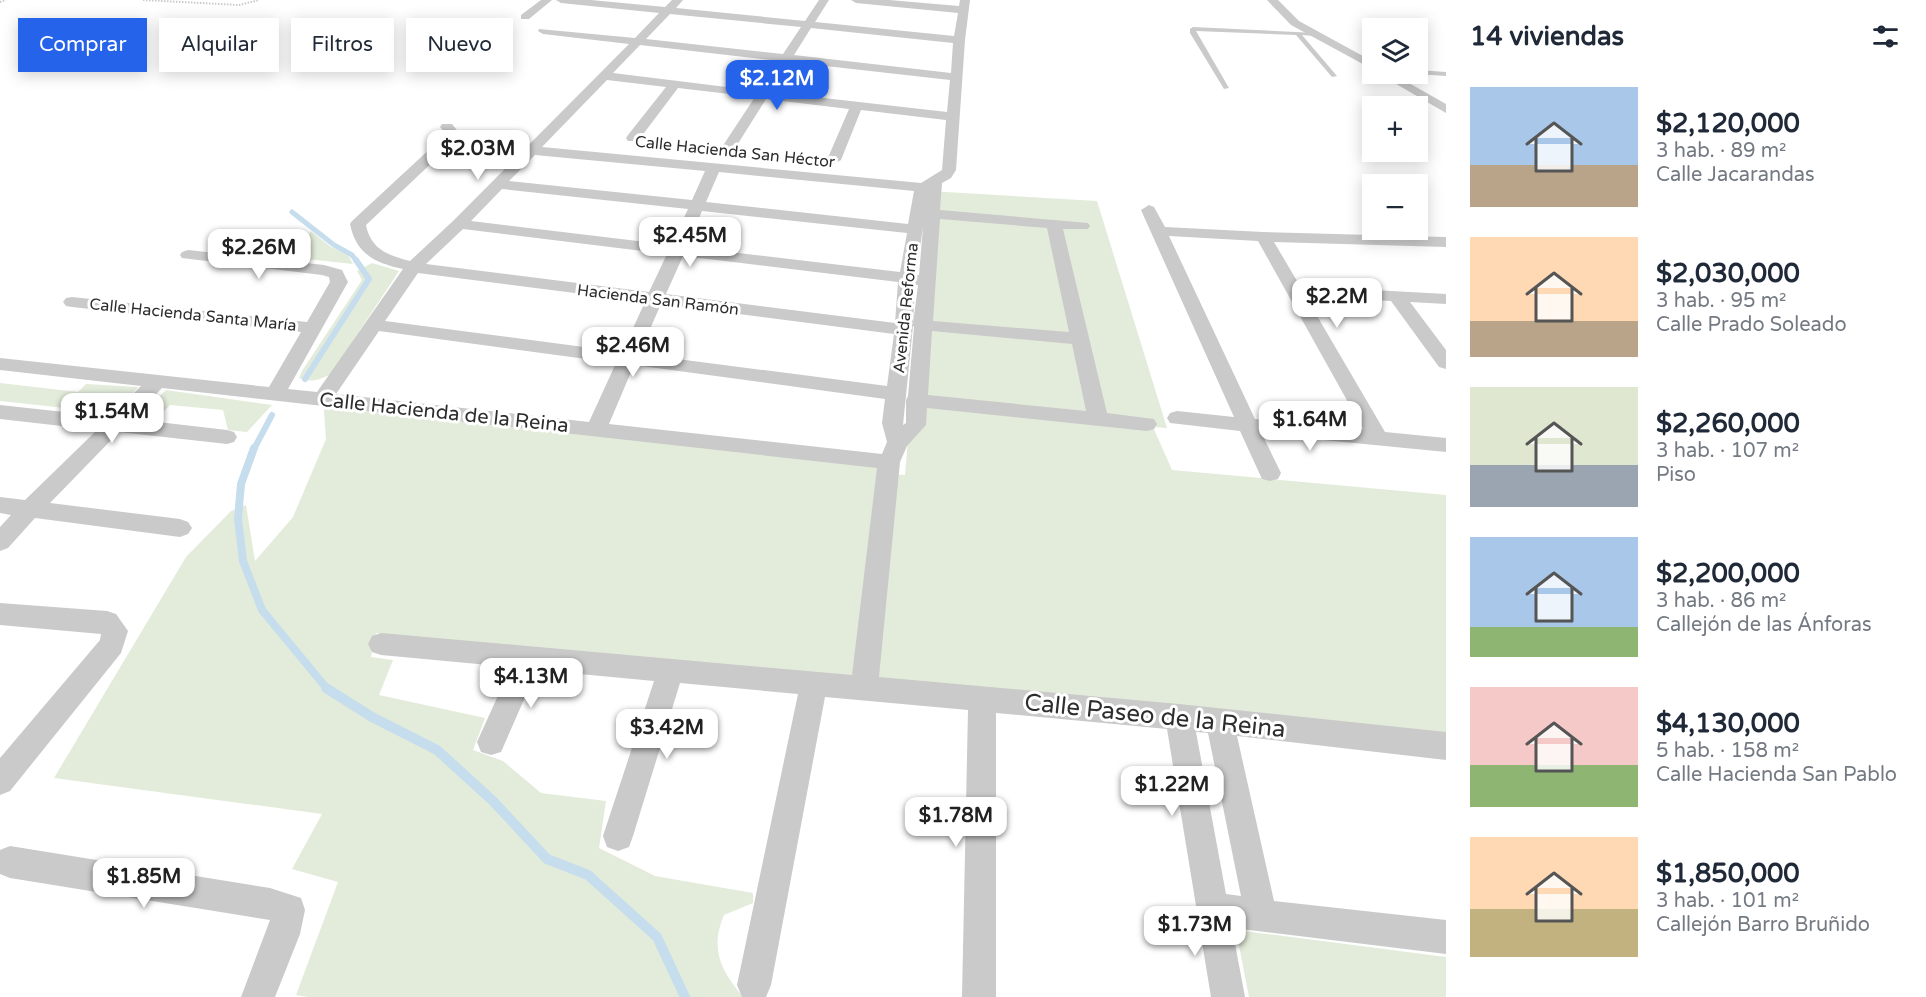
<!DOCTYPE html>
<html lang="es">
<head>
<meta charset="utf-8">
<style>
  :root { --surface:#fff; --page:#f2f2f3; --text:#1f2937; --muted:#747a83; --accent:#2563eb }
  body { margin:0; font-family:"Varela Round",sans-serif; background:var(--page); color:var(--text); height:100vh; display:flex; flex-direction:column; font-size:22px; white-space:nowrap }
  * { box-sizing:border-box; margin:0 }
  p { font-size:20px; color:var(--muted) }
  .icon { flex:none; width:33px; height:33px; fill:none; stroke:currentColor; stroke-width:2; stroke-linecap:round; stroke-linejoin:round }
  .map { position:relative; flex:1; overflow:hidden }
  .side { display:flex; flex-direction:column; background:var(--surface); width:480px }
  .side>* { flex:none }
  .hud { position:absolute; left:18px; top:18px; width:570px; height:54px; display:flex; gap:12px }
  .buttons { position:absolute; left:1362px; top:18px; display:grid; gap:12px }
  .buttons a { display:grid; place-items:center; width:66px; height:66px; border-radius:0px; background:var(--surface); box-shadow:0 3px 15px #0003; font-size:30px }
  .price { position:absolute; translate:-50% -51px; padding:0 14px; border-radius:12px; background:#fff; color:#222; font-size:20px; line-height:39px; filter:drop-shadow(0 2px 3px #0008) }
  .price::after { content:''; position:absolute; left:50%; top:36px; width:18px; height:14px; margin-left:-9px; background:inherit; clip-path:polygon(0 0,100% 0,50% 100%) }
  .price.active { background:var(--accent); color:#fff }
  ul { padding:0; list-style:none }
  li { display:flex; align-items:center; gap:18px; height:150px; padding:0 24px }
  li span { display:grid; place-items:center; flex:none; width:168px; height:120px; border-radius:0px; color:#555 }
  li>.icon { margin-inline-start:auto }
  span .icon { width:72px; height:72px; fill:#fffc; stroke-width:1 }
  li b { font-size:26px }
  h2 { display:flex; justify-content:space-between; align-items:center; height:72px; padding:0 24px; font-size:26px }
  .tag { padding:0 21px; border-radius:0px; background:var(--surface); box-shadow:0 3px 15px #0003; font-size:21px; line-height:54px }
  .tag.active { background:var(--accent); color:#fff }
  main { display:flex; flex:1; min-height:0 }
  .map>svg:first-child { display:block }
</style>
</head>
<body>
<main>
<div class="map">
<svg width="1446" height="997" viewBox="0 0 1446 997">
  <rect width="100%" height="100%" fill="#fff"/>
  <path fill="#e3ecda" d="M929 191 1097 201 1167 428 1153 427 1172 470 1446 495V748L864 687 376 633 371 657 393 660 379 695 485 718 473 750 503 761 541 793 606 801 599 848 655 876 753 893V903L724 915C710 948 720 970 743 997H308L296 995 338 882 292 869 322 814 54 778 186 557 231 511 246 505 255 561 293 517 326 439 323 399 889 462 888 474 905 475Z
    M311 231 331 247 348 255 353 264 288 257Z
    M372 263 399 271 331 374C319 380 312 383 299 378L302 371 362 280 357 271Z
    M0 383 78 392 86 384 139 387 112 413 0 401Z
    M166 390 272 405 247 432 228 430 223 410 170 405 158 417 139 416Z
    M1236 930 1446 957V997H1249Z"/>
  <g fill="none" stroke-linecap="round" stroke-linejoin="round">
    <path stroke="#c5dded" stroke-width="5" d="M292 212 334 245 352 255 357 262"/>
    <path stroke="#c5dded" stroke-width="6" d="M305 379 369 279 356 260
      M254 449 272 415"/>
    <path stroke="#c5dded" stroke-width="8" d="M254 448 241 484 238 519 243 561 262 610 328 690"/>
    <path stroke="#c5dded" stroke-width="10" d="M326 688 372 717 437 750 493 801 547 859 588 875 657 937 685 997"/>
    <path stroke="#cacaca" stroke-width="2" stroke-dasharray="1.5 1.5" stroke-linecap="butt" d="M143 0 239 5 259 0
      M0 2 6 0"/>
    <path fill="#cacaca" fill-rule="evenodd" d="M1193 27 1316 33 1314 36 1302 35 1337 76 1332 77 1296 35 1196 31 1229 88 1224 89 1190 33V29Z
      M1418 70 1446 72V76L1416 74Z"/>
    <path fill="#cacaca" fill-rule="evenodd" d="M541 0H552L529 19H521V15Z
      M556 0H591L665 7 672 0H683L676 8 805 21 819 0H829L815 22 954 36 958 13 856 3 851 0H889L959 6 960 0H970L965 40 956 170 951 178 942 183 940 210 1088 223 1090 226 1088 229H1063L1107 413 1154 419 1157 424 1154 429 1147 431 927 408 926 425 907 446 900 462 879 677 1179 704 1446 732V760L1237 736 1274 901 1446 920V954L1232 928 1245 997H1211L1167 729 996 713V997H962L968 710 825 697 771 985 766 997H742L737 985 798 694 680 683 633 836 629 847 618 851 607 847 603 836 654 681 537 670 501 752 491 755 481 752 477 742 511 667 381 655 372 652 368 644 372 636 381 633 852 675 877 468 162 388 132 419 227 430 234 432 237 437 234 442 227 444 119 432 50 503 180 519 188 522 192 528 188 534 180 537 35 518 8 548 0 551V527L11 515 0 513V497L25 500 97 430 0 419V405L110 417 141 386 0 370V358L269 387 301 332 72 307 66 306 63 302 66 298 72 297 307 322 330 282 329 277 322 275 182 258 180 255 182 252 188 250 324 265 342 270 348 282 288 389 317 392 403 269C375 263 356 254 350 224L352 221 446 134 440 127 442 124H452L460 134 457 139 366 225C371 249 387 255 410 261L453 221 629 44 543 34 538 31 539 29 635 38 659 13 561 3ZM670 14 801 27 783 54 646 39ZM811 28 953 43 951 73 794 55ZM640 45 779 61 759 91 613 73ZM790 62 950 80 947 112 771 92ZM607 80 666 87 628 135 626 138 628 141H638L678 88 755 97 722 147 729 151 734 150 766 99 849 109 827 160 834 164 841 160 861 110 946 120 942 170 921 183 542 147ZM535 155 705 171 692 200 509 181ZM719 172 914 191 908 224 706 202ZM502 189 688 209 671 245 471 221ZM702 211 907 233 900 272 687 247ZM940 219 1047 228 1069 332 933 321ZM923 227 919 275H916ZM463 229 667 254 649 292 426 264ZM683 256 898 282 895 323 666 294ZM418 273 645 302 622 352 385 321ZM915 285H918L913 324ZM661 304 894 334 887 386 639 354ZM913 326 914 327 908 396 906 400V423L903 425ZM379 331 616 363 589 422 336 394ZM932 331 1072 344 1086 411 928 395ZM634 365 885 399 882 423 887 442 882 454 609 424ZM1196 732 1208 733 1241 896 1226 894Z
      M1267 0H1278L1299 21 1372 61V69L1291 25Z
      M1379 74H1393L1446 104V113Z
      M1149 205 1154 207 1165 227 1263 232 1446 237V247L1274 242 1300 286 1446 294V304L1410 302 1446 350V369L1439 367 1391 301 1306 297 1385 432 1446 438V452L1262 434 1281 473 1278 479 1270 481 1262 479 1240 431 1170 423 1167 418 1170 413 1177 411 1234 417 1141 210ZM1169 236 1258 241 1363 429 1255 419Z
      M0 603 107 611 116 614 128 631 121 653 10 791 0 795V758L100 640 101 634 0 625Z
      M10 846 270 888 301 898 305 910 300 934 275 997H241L270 920 10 878 0 874V850Z"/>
  </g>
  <g text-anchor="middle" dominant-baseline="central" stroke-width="6" stroke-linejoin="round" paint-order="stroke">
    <g font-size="16" fill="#2d2d2d" stroke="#fff">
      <text transform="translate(735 152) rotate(6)">Calle Hacienda San Héctor</text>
      <text transform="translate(658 300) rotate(7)">Hacienda San Ramón</text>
      <text transform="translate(906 308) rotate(-84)">Avenida Reforma</text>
      <text transform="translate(193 315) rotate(6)">Calle Hacienda Santa María</text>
    </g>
    <g font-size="20" fill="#2d2d2d" stroke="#fff">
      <text transform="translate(444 413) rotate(6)">Calle Hacienda de la Reina</text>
    </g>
    <g font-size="24" fill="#2d2d2d" stroke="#fff">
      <text transform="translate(1155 716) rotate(6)">Calle Paseo de la Reina</text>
    </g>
  </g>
</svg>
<div class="buttons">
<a><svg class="icon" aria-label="layers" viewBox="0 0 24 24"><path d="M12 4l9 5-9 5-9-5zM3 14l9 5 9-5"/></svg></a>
<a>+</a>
<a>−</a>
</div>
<b class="price active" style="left:777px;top:111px">$2.12M</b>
<b class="price" style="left:478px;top:181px">$2.03M</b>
<b class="price" style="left:690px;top:268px">$2.45M</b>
<b class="price" style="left:259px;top:280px">$2.26M</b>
<b class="price" style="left:1337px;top:329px">$2.2M</b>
<b class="price" style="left:633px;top:378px">$2.46M</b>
<b class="price" style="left:112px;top:444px">$1.54M</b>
<b class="price" style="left:1310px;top:452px">$1.64M</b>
<b class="price" style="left:531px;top:709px">$4.13M</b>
<b class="price" style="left:667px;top:760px">$3.42M</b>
<b class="price" style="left:1172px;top:817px">$1.22M</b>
<b class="price" style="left:956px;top:848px">$1.78M</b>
<b class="price" style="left:144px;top:909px">$1.85M</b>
<b class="price" style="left:1195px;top:957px">$1.73M</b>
<div class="hud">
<a class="tag active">Comprar</a>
<a class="tag">Alquilar</a>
<a class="tag">Filtros</a>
<a class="tag">Nuevo</a>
</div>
</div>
<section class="side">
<h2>14 viviendas<svg class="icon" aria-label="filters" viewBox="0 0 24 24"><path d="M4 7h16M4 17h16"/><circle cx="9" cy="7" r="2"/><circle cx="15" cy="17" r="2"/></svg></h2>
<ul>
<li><span style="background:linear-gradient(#a9c7e8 65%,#b9a48a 0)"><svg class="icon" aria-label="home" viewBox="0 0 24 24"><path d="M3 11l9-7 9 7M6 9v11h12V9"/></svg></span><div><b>$2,120,000</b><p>3 hab. · 89 m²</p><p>Calle Jacarandas</p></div></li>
<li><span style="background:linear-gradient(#ffd9b3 70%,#b9a48a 0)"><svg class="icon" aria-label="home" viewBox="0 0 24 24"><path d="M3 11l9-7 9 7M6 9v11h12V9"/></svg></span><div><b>$2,030,000</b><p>3 hab. · 95 m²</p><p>Calle Prado Soleado</p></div></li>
<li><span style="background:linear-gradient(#dfe7d0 65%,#9aa5b1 0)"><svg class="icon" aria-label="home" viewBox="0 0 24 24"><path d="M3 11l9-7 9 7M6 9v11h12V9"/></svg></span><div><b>$2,260,000</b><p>3 hab. · 107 m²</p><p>Piso</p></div></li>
<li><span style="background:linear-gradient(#a9c7e8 75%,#8fb573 0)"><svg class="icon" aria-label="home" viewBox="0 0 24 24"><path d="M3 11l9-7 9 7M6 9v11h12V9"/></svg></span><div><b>$2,200,000</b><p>3 hab. · 86 m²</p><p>Callejón de las Ánforas</p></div></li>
<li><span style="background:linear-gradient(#f6c9c9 65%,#8fb573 0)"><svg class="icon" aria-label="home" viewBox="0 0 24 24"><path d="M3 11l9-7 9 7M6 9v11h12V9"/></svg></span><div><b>$4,130,000</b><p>5 hab. · 158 m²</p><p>Calle Hacienda San Pablo</p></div></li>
<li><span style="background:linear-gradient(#ffd9b3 60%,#c2b280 0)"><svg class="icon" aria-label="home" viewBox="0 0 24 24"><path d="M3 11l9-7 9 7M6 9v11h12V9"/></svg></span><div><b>$1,850,000</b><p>3 hab. · 101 m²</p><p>Callejón Barro Bruñido</p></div></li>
</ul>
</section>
</main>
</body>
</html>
